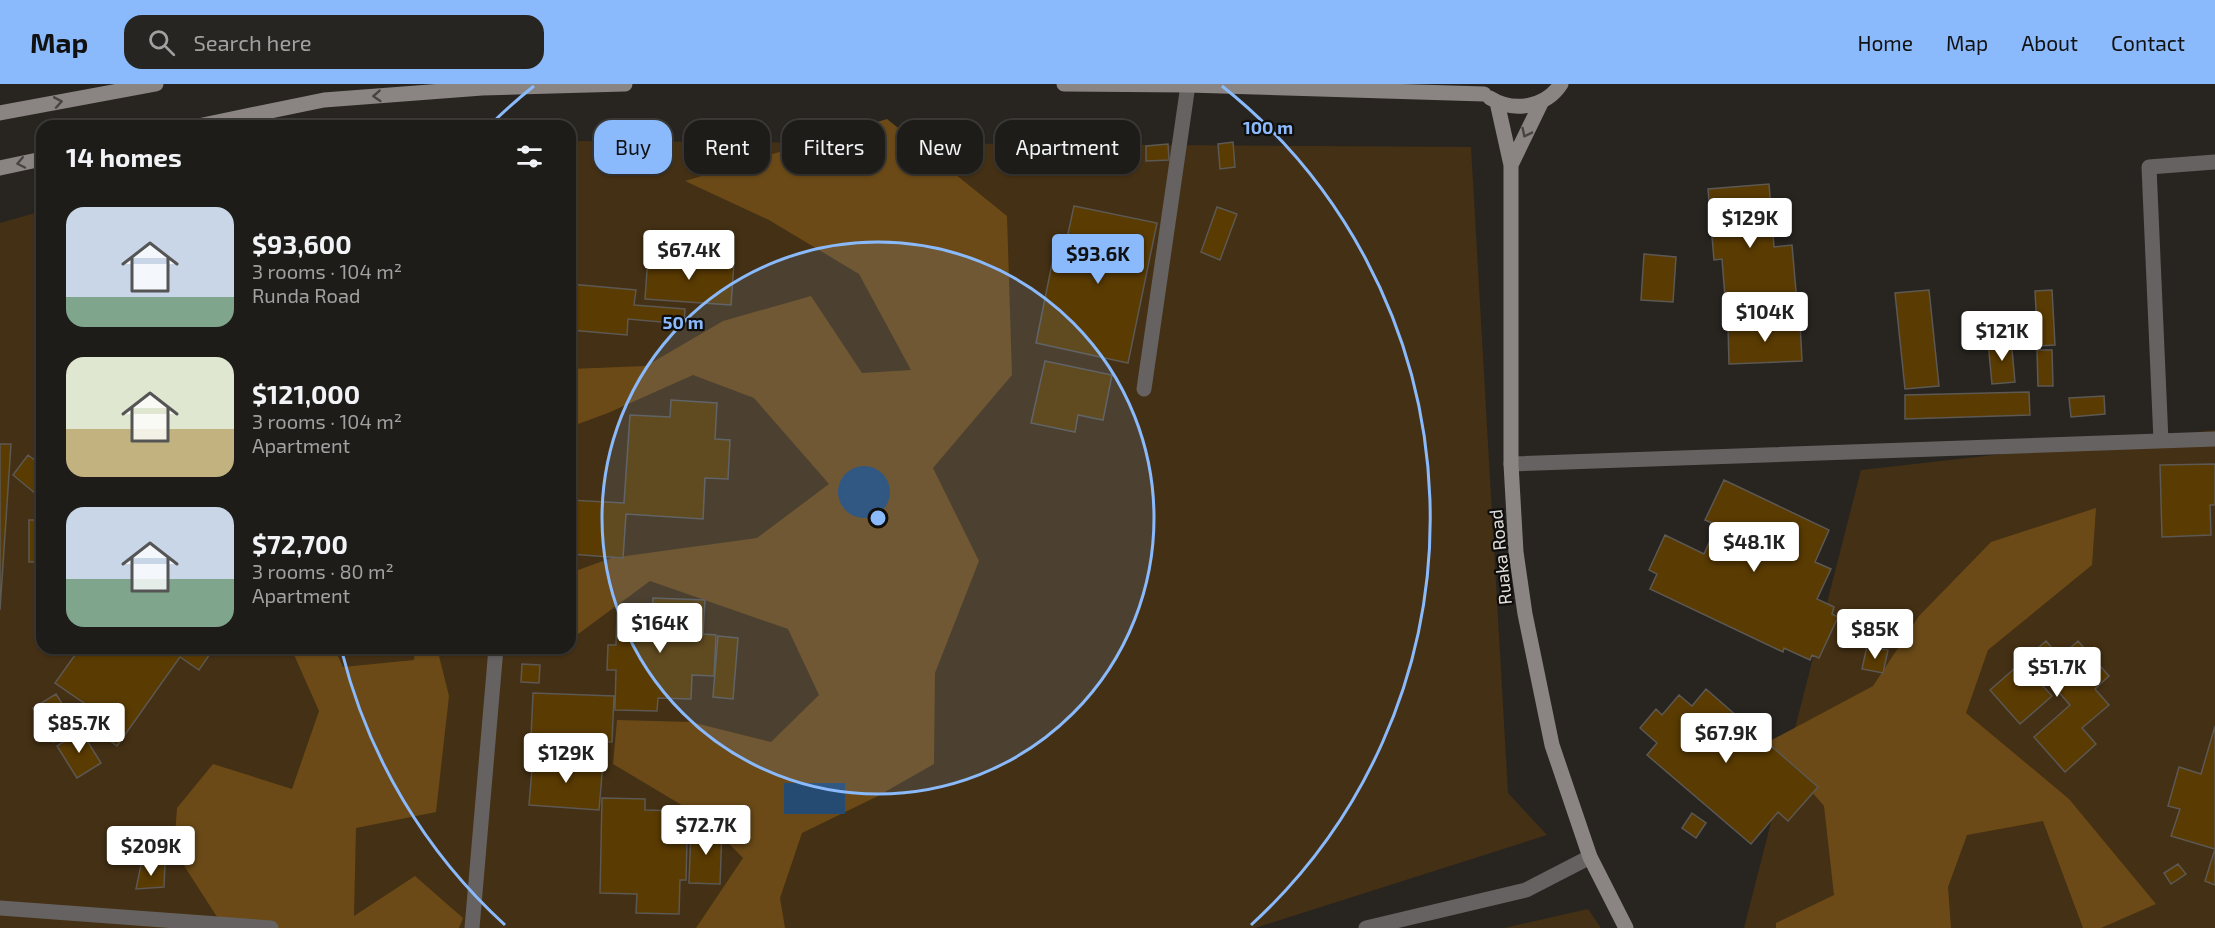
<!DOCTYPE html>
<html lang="en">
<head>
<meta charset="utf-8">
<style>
  :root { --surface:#1e1c18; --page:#262521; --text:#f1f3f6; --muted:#a1a1a2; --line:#3c3a37; --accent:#8abafc }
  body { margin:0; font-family:"Exo 2",sans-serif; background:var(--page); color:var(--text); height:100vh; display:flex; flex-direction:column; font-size:22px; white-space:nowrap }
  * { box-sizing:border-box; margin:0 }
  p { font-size:20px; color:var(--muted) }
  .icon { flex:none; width:33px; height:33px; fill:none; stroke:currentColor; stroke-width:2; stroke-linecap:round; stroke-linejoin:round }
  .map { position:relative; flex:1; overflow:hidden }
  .sheet { position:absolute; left:36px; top:36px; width:540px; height:534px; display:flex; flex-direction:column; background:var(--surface); border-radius:18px; box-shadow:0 2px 4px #0004,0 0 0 2px var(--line) }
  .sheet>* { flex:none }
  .hud { position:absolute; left:594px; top:36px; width:570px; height:54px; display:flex; gap:12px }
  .price { position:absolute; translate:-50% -51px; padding:0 14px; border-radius:6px; background:#fff; color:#222; font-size:20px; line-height:39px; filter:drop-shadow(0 2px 3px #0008) }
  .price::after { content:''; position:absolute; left:50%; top:36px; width:18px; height:14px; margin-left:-9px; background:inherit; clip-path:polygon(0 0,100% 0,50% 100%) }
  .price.selected { background:var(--accent); color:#111 }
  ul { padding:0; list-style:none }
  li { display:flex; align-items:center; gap:18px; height:150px; padding:0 30px }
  li span { display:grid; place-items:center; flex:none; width:168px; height:120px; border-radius:18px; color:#555 }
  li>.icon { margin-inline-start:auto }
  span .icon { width:72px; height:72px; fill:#fffc; stroke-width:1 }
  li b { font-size:26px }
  h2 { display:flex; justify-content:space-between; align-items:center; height:72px; padding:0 30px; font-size:26px }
  .tag { padding:0 21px; border-radius:18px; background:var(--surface); box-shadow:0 2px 4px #0004,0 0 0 2px var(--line); font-size:21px; line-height:54px }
  .tag.selected { background:var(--accent); color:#111 }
  header { display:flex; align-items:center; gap:36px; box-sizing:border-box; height:84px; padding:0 30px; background:var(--accent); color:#111 }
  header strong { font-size:28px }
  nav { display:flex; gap:33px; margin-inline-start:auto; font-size:21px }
  .search { width:420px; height:54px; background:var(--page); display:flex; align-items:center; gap:15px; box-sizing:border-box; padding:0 21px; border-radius:18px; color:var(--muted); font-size:22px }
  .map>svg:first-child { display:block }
</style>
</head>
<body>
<header>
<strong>Map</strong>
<div class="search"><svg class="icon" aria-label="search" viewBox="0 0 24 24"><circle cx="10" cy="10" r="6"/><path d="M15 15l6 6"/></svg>Search here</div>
<nav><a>Home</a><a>Map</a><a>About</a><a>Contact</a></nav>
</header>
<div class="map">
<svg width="2215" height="844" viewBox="0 0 2215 844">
  <rect width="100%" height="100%" fill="#282520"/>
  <path fill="#443014" d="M570 57 1471 63 1508 709 1547 751 1255 844H0V139L42 127V564H570Z
    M2215 346V844H1744L1861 386Z
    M1588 825 1601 844H1504Z"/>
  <path fill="#6b4a17" d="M887 35 1007 132 1012 291 933 384 979 477 935 589 934 680 876 713 802 749 780 814 785 844H696L743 774 705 735 613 680 617 636 691 638 771 658 819 611 788 545 650 497 570 556V489L611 474 757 454 829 400 754 314 693 291 608 329 570 343V285L646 282 723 237 811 212 862 289 911 286 859 190 769 136 685 97Z
    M2096 424 2092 481 1988 566 1966 629 2069 715 2156 820 2101 844H2083L2043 737 1967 751 1948 803 1951 844H1776V839L1834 811 1824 722 1768 658 1873 602 1919 532 1991 458Z
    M291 564H334L343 583 414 576 415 564H437L449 612 436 728 356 744 354 832 415 792 463 834 459 844H196L219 836 174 766 177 724 213 680 292 705 319 627Z"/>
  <path fill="#254b72" d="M838 408a26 26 0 1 1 52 0a26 26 0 1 1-52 0Z
    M784 699H845V730H784Z"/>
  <path fill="#5a3b02" stroke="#5c5853" stroke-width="1.5" d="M1233 58 1235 83 1220 85 1218 60Z
    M1168 60 1169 76 1146 77V62Z
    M1769 100 1774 163 1792 161 1797 219 1726 225 1722 175 1714 176 1708 105Z
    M1074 122 1157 139 1128 279 1036 259 1053 175 1062 177Z
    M1217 123 1237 130 1220 176 1201 168Z
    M1644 170 1676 173 1673 218 1641 216Z
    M648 172 734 179 731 221 645 215Z
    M570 200 636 206 634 221 685 225 684 240 628 235 627 251 570 246Z
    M1929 206 1939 302 1905 305 1895 209Z
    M2052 206 2055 261 2038 262 2035 207Z
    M1800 238 1802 277 1729 280 1728 242Z
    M2011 255 2015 298 1992 300 1988 258Z
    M2037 266H2052L2053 302H2038Z
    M1045 277 1112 291 1103 336 1078 331 1075 348 1031 339Z
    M2029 308 2030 331 1905 335V311Z
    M2104 312 2105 330 2071 333 2069 314Z
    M671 316 717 319 715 355 730 356 728 395 705 394 703 435 626 430 623 474 570 470V416L624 419 630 331 670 333Z
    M0 360H11L0 526Z
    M28 371 40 380 42 377V415L13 391Z
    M2215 380V421H2210L2211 451 2162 453 2160 381Z
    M1724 396 1829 446 1815 478 1831 485 1817 515 1834 523 1832 530 1838 533 1819 574 1812 571 1810 576 1784 564 1783 568 1650 505 1657 490 1649 486 1665 451 1704 470 1717 441 1705 436Z
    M29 436H42V478H29Z
    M653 514 705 516 703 550 716 551 714 592 692 591 691 615 658 614 657 627 615 626 616 586H607L608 561H616L617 528 652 529Z
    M718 552 738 554 733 615 713 613Z
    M2046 557 2060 573 2078 557 2109 592 2095 605 2109 621 2082 644 2096 660 2065 688 2034 653 2070 621 2047 595 2041 600 2052 612 2020 640 1990 606Z
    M1867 562 1888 566 1883 589 1862 585Z
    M80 564H214L199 586 180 573 117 662 85 639 94 626 55 599Z
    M522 580 540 581 539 599 521 598Z
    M1706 605 1818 703 1788 737 1778 728 1751 760 1647 671 1657 659 1640 644 1656 625 1662 631 1679 611 1692 622Z
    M533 609 614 612 612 658 531 655Z
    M56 610 77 644 54 658 33 624Z
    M2215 642V801L2205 797 2215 765 2171 752 2180 725 2168 722 2179 683 2201 690Z
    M81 647 101 679 77 694 57 662Z
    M533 673 603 679 599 726 529 721Z
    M602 714 645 715V726L683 727V757H687L686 796H680L679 830 636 829 637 810 600 809Z
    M1692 729 1706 739 1696 754 1682 744Z
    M691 744 722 745 720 800 689 799Z
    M165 780 164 803 136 805 141 781Z
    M2178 780 2186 790 2171 800 2164 789Z"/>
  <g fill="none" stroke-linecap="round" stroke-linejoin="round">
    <path stroke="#656261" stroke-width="15" d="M1144 305 1188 1
      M2161 357 2149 83 2215 78
      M1511 380 2215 355
      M0 824 271 844
      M472 844 496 564
      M1366 844 1526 806 1590 773"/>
    <path stroke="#8a8583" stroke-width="15" d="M1064 0 1188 1 1484 10
      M1490 14C1514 29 1546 23 1561 0
      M1497 18 1511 81V380L1516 468 1525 530 1552 661 1590 773 1626 844
      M0 29 156 0
      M198 42 324 16 482 4 625 0
      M1511 81 1542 17
      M0 84 42 75"/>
  </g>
  <defs><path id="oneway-chevron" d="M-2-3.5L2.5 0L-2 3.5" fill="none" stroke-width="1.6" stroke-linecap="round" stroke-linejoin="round" transform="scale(1.5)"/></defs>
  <g stroke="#474442">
    <use href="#oneway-chevron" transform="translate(377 12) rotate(176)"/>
    <use href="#oneway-chevron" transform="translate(58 18) rotate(-10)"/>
    <use href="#oneway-chevron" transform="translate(1526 49) rotate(116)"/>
    <use href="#oneway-chevron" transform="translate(21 79) rotate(168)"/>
  </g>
  <circle cx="878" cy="434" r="276" fill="#8abafc" fill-opacity=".12"/>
  <g fill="none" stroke="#8abafc" stroke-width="3">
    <circle cx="878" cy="434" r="276"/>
    <path d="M505 841A552 552 0 0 1 342 568M491 40A552 552 0 0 1 534 2M1222 2A552 552 0 0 1 1251 841"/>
  </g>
  <g text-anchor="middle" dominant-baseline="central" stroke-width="4.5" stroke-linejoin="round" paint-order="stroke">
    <g font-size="18" fill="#e0dedb" stroke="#100e0c">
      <text transform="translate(1500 473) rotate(-96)">Ruaka Road</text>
    </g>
  </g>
  <circle cx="878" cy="434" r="9" fill="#8abafc" stroke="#100e0c" stroke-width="3"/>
  <g font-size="18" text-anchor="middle" font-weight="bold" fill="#8abafc" stroke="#100e0c" stroke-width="4.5" stroke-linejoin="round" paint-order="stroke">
    <text x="1268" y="50">100 m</text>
    <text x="683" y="245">50 m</text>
  </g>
</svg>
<b class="price" style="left:1750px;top:165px">$129K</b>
<b class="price" style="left:689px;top:197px">$67.4K</b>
<b class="price selected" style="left:1098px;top:201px">$93.6K</b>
<b class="price" style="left:1765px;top:259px">$104K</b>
<b class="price" style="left:2002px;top:278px">$121K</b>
<b class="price" style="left:1754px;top:489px">$48.1K</b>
<b class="price" style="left:660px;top:570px">$164K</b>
<b class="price" style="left:1875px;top:576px">$85K</b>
<b class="price" style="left:2057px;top:614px">$51.7K</b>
<b class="price" style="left:79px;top:670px">$85.7K</b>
<b class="price" style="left:1726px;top:680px">$67.9K</b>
<b class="price" style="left:566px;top:700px">$129K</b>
<b class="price" style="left:706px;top:772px">$72.7K</b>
<b class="price" style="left:151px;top:793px">$209K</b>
<div class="hud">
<a class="tag selected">Buy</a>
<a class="tag">Rent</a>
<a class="tag">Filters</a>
<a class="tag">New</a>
<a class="tag">Apartment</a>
</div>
<section class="sheet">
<h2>14 homes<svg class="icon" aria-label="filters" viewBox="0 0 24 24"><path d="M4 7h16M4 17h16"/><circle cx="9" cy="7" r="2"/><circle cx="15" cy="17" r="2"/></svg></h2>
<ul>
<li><span style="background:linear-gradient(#c9d6e8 75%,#7fa58c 0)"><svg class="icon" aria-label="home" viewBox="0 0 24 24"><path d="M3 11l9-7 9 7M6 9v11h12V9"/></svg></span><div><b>$93,600</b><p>3 rooms · 104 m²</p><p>Runda Road</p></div></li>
<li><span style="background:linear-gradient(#dfe7d0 60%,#c2b280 0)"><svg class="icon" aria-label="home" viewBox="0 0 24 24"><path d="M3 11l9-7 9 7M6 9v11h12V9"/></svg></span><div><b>$121,000</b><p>3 rooms · 104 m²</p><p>Apartment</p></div></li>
<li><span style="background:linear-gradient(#c9d6e8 60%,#7fa58c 0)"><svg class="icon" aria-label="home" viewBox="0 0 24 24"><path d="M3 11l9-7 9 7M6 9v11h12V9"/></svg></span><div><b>$72,700</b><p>3 rooms · 80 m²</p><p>Apartment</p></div></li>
</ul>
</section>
</div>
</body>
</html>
